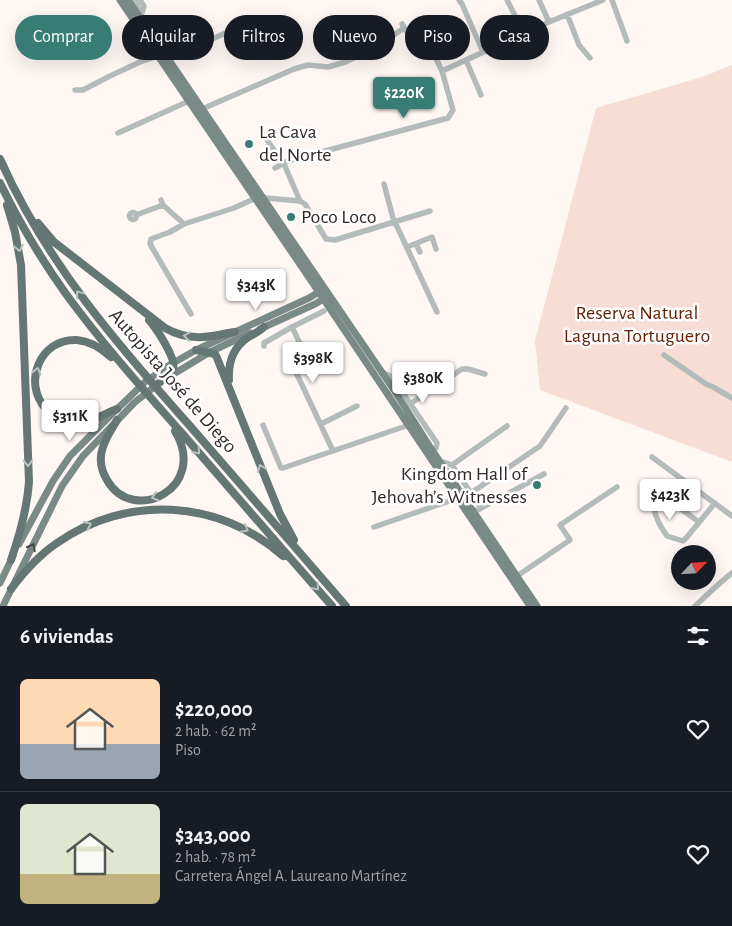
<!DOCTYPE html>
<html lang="es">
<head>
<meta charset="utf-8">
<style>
  :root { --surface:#171b24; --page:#20242c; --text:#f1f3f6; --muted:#9ea1a6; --line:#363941; --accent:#387d73 }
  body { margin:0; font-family:"Alegreya Sans",sans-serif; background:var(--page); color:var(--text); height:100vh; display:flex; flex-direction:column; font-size:19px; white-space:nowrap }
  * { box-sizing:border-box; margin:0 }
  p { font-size:16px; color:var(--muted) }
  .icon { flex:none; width:28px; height:28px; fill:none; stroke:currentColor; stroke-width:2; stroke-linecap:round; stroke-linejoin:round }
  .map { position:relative; height:606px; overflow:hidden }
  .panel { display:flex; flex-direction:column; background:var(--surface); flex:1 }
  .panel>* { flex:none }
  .top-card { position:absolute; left:15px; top:15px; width:702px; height:45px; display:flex; gap:10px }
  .needle { width:32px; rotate:65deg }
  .controls { position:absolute; left:671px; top:545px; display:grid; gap:10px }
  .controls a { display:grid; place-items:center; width:45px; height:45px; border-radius:50%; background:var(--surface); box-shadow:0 5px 20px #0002; font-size:25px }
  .price { position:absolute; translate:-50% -42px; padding:0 11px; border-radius:5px; background:#fff; color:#222; font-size:16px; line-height:32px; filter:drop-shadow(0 1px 2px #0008) }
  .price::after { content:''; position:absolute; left:50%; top:30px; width:15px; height:11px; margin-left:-8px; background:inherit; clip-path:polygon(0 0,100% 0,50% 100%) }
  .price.selected { background:var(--accent); color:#fff }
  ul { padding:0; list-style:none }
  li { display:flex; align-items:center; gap:15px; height:125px; padding:0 20px }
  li+li { border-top:1px solid var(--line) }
  li span { display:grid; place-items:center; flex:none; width:140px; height:100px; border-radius:8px; color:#555 }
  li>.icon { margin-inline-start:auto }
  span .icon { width:60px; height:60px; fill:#fffc; stroke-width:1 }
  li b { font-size:21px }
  h2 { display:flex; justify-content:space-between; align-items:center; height:60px; padding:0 20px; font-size:21px }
  .pill { padding:0 18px; border-radius:22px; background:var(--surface); box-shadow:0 5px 20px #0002; font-size:18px; line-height:45px }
  .pill.selected { background:var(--accent); color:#fff }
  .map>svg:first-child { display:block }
</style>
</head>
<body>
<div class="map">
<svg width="732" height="606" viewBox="0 0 732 606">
  <rect width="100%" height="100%" fill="#fff7f4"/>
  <path fill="#f8ddd4" d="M732 65V462L540 390 535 341 596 108 702 77Z"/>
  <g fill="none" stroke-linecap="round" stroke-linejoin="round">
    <path stroke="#b4bcbb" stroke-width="5.5" d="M135 0 141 16
      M140 0 144 6 141 16
      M459 0 462 4 483 52
      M507 0 524 33
      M539 0 549 22
      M612 0 627 41
      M567 14 579 45 590 58
      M466 60 481 95
      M442 71 549 22 603 0
      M75 90H83L110 76 140 62 158 56 167 58 195 49 210 40 252 21
      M202 109 294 69 308 65 328 67 345 62 375 48 404 28
      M118 133 189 101
      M267 140 284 164 300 201 305 204 326 239 335 240 430 211
      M275 168 288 161 448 118 453 110 442 71 431 48 428 45H415L402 24
      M384 184 393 218 437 312
      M260 195 266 198 300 201
      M161 200 163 205 184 224
      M129.5 216a3.5 3.5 0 1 1 7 0a3.5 3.5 0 1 1-7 0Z
      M136 215 163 205
      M416 244 420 252
      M407 247 432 237 436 249
      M191 314 150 244 151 239 170 232 184 224 234 208 256 198
      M292 327 305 354 295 365V370L333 451
      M264 346V343L292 327 324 311
      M664 355 706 384 713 387 732 398
      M382 372 392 377 437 443 436 448 432 450
      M410 404 462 369H468L485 374
      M321 424 357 406
      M263 425 281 468H283L409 425
      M652 457 732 516
      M439 461 452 465 481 508
      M452 465 507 426
      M471 493 540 446 566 408
      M474 512 544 474
      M699 522 670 501 664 499 659 501 654 507C655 518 661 527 667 536L683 541 687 537 715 503
      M374 527 458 498
      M517 576 570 540 560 525 617 487
      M695 606C707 595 719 583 732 573"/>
    <path stroke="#7a8a87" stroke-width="7" d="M120 0 308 276 530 606
      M128 0 394 390 432 450 537 606
      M260 329 315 304 327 297
      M167 378 210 352 250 333
      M19 544 53 481 70 456 113 413 145 382 168 366 196 350 309 298 322 290
      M0 583 13 556
      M3 606 62 486 83 456 135 402 158 384"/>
    <path stroke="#657774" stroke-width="8" d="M0 159C46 262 116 343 190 426 242 486 294 546 346 606
      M0 183C19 222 41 259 66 294 101 342 141 387 180 431 231 490 281 548 332 606
      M7 205 15 232 21 265 29 482C27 510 20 534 11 560
      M38 223 54 242 165 328C179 336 195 339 212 336 220 335 227 333 235 332
      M149 320C156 328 177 359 173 369 172 372 162 380 159 383
      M196 350 215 354 217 358 280 514 294 540
      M111 357C101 348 90 341 77 340 40 338 22 383 46 409 54 418 65 423 77 423 92 423 103 414 117 409
      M229 380C228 363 233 348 247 338 253 334 259 332 264 327
      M117 420C112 429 106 437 103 447 99 458 101 470 107 480 133 526 209 488 175 431
      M11 589C24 572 39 555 57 543 127 494 219 499 283 556"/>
  </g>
  <defs><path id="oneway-chevron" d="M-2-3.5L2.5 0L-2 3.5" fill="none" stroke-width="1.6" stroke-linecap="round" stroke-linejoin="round" transform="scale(1.25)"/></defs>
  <g stroke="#bac2c0">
    <use href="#oneway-chevron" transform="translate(19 248) rotate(79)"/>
    <use href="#oneway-chevron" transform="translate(79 294) rotate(-127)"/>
    <use href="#oneway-chevron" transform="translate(187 336) rotate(-171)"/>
    <use href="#oneway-chevron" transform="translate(37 371) rotate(-76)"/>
    <use href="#oneway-chevron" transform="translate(197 451) rotate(49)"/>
    <use href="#oneway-chevron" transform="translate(28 463) rotate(89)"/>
    <use href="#oneway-chevron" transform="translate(261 468) rotate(-112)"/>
    <use href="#oneway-chevron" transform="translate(155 497) rotate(163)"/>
    <use href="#oneway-chevron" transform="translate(88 525) rotate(-24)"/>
    <use href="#oneway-chevron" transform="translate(245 529) rotate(28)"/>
    <use href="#oneway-chevron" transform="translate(316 587) rotate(49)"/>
  </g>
  <use stroke="#464644" href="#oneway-chevron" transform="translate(32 547) rotate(-63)"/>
  <g fill="#387d73" stroke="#fff" stroke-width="2">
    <circle cx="249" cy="144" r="5"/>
    <circle cx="291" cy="217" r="5"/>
    <circle cx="537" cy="485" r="5"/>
  </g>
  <g text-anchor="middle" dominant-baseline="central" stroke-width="5" stroke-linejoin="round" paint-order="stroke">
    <g font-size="20" fill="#302927" stroke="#fff" text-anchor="start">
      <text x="259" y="132">La Cava<tspan x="259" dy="23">del Norte</tspan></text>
      <text x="301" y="217">Poco Loco</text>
      <text x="527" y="474" text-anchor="end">Kingdom Hall of<tspan x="527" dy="23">Jehovah’s Witnesses</tspan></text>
    </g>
    <g font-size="20" fill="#641f02" stroke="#fff">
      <text x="637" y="313">Reserva Natural<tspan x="637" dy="23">Laguna Tortuguero</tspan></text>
    </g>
    <g font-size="20" fill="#302927" stroke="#fff">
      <text transform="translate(173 381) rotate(49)">Autopista José de Diego</text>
    </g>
  </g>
</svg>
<div class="controls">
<a><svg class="needle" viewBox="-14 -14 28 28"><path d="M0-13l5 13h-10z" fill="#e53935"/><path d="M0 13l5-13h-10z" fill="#9ea1a6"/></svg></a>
</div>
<b class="price selected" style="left:404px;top:119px">$220K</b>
<b class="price" style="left:256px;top:311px">$343K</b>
<b class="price" style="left:313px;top:384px">$398K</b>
<b class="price" style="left:423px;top:404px">$380K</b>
<b class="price" style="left:70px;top:442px">$311K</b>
<b class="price" style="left:670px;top:521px">$423K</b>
<div class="top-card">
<a class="pill selected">Comprar</a>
<a class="pill">Alquilar</a>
<a class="pill">Filtros</a>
<a class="pill">Nuevo</a>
<a class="pill">Piso</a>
<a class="pill">Casa</a>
</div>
</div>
<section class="panel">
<h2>6 viviendas<svg class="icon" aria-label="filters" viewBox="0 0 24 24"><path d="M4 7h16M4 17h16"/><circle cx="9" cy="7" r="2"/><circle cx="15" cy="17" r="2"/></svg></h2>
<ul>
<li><span style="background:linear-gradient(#ffd9b3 65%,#9aa5b1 0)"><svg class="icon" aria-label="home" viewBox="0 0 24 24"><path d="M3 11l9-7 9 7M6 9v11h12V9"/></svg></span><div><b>$220,000</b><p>2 hab. · 62 m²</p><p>Piso</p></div><svg class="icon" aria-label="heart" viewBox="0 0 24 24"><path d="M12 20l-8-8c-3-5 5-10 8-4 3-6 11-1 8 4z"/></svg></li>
<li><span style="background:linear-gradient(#dfe7d0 70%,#c2b280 0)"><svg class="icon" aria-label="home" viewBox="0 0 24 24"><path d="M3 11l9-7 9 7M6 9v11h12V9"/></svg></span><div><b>$343,000</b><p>2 hab. · 78 m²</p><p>Carretera Ángel A. Laureano Martínez</p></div><svg class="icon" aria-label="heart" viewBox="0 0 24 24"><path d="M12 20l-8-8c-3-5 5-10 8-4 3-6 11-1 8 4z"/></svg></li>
</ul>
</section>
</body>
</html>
